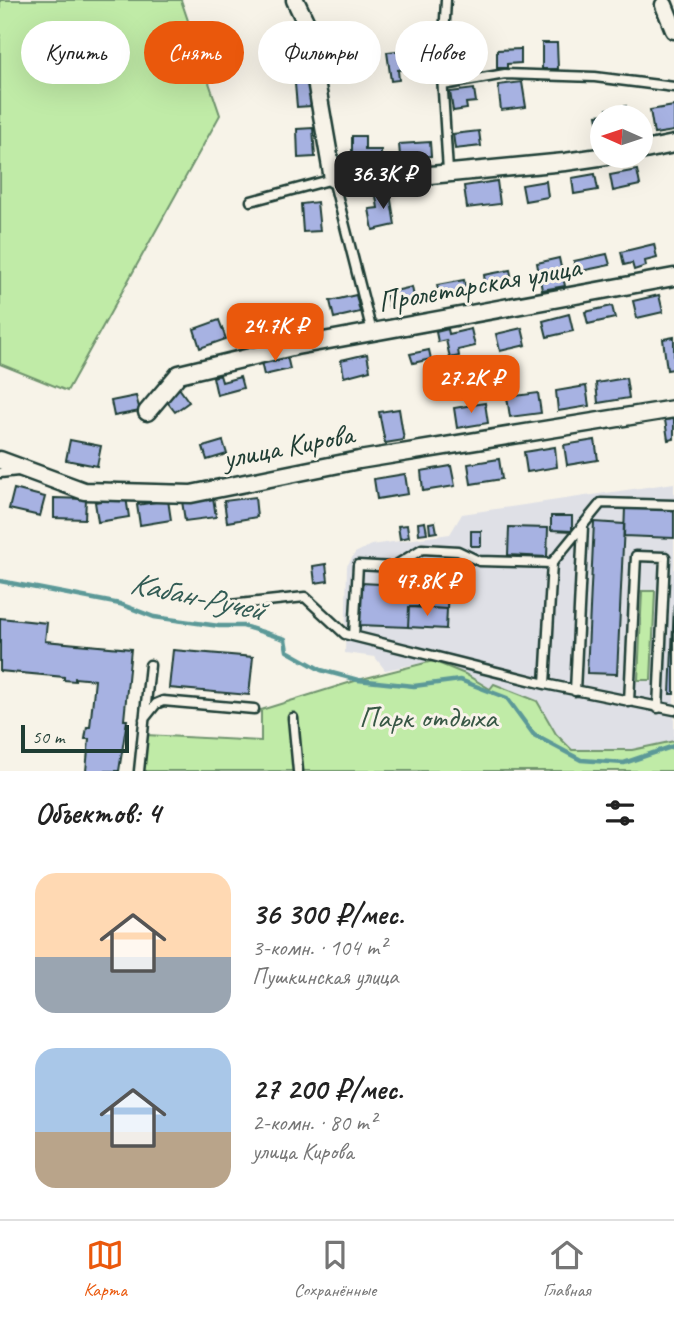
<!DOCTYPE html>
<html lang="ru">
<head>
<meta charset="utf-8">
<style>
  :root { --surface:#fff; --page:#f2f2f2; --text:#222; --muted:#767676; --line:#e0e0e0; --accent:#ea580c }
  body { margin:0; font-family:Caveat,sans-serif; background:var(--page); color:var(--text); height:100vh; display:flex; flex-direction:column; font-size:26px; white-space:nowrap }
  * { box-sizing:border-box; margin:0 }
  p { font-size:23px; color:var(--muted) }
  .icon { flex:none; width:38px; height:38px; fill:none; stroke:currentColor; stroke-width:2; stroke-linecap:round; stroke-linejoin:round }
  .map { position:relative; height:771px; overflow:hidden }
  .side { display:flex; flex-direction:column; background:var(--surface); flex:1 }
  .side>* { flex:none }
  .banner { position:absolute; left:21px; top:21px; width:634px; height:63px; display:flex; gap:14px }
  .needle { width:46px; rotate:273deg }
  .tools { position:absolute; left:590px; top:105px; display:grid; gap:14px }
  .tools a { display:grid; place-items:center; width:63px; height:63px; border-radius:50%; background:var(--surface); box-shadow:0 7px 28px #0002; font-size:35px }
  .scale { position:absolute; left:21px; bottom:18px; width:108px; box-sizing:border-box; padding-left:7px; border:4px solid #1f3d34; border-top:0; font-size:19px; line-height:24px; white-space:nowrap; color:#1f3d34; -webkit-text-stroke:5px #f7f3e8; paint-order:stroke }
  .price { position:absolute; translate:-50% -60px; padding:0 16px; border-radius:14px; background:var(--accent); color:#fff; font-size:23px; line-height:46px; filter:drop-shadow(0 2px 4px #0008) }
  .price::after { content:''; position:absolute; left:50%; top:42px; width:21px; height:16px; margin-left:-10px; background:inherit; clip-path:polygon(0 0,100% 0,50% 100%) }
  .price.current { background:#222; color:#fff }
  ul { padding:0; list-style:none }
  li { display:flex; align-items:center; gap:21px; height:175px; padding:0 35px }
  li span { display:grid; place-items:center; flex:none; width:196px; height:140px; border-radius:21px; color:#555 }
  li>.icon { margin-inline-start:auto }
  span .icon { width:84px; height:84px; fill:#fffc; stroke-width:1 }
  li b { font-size:30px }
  h2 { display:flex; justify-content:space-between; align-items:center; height:84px; padding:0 35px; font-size:30px }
  .tag { padding:0 24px; border-radius:32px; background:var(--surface); box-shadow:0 7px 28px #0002; font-size:24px; line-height:63px }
  .tag.current { background:var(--accent); color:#fff }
  .tab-bar { display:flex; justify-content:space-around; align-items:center; height:98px; border-top:2px solid var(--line); background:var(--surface); font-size:19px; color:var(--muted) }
  .tab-bar a { display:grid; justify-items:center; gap:4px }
  .tab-bar .current { color:var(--accent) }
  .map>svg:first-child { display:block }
</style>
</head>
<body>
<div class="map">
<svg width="674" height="771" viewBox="0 0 674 771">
  <rect width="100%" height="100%" fill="#f7f3e8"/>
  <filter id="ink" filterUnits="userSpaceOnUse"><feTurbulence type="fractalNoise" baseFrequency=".0143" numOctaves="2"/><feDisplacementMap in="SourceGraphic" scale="14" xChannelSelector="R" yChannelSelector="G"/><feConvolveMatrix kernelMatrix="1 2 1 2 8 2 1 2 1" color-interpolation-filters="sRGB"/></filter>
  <g filter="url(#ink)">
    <path fill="#dfe0e6" d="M674 483V741L632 750H571L556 734 537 701 490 689 433 661 385 670 375 657 345 653 347 566 355 553 371 545 450 534 462 514Z"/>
    <path fill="#c0eba7" stroke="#70946e" stroke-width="2" d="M0 0H181L220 115 67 391 0 364Z
      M642 591H655L651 680H638Z
      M433 661 465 674 490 689 494 684 537 701 556 734 572 750H632L674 741V771H143L146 735 261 741V710L358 680Z"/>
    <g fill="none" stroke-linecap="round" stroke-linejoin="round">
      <path stroke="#5c9998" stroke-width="4.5" d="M0 581 120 604 154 617 219 626H243L285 639 287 651 321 670 358 680 414 686 460 680 507 698 534 735 581 760 624 763 674 746"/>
    </g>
    <path fill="#a7b2e2" stroke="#1f3d34" stroke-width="2" d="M542 43H557L558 69H542Z
      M420 48 422 63 407 65 408 69 398 70 399 80 391 81 387 52Z
      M521 49V63L507 64V68H497V50Z
      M473 51 475 65 461 67V71L452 73 449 55Z
      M307 60 311 106 297 107 293 61Z
      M522 82 526 107 501 110 498 85Z
      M474 89 476 102 466 103 467 109 453 111 450 92Z
      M626 106 628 117H602V143L597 115 608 114 607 109Z
      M674 106V131L654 134 650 110Z
      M313 128 315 157 298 158 297 129Z
      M479 131 481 146 455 149 453 134Z
      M352 136H365V150H381V170H352Z
      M430 142 431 156 417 157 418 166 401 168 399 144Z
      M637 170 640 185 613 191 610 175Z
      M595 174 598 190 574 194 572 178Z
      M497 181 500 204 467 208 464 186Z
      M546 181 548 197 525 201 522 185Z
      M389 188 395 225 373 230 369 209 378 208 375 190Z
      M317 202 320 231 303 232 301 204Z
      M654 244 657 258 645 261 646 266 634 270 632 263 624 265 621 252Z
      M607 254 610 265 576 272 574 261Z
      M559 258 565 286 542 290 537 263Z
      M510 270 513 284 486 290 484 275Z
      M464 280 467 294 440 300 437 285Z
      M412 287 415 302 389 307 386 293Z
      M356 295 360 312 334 318 330 301Z
      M659 295 663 312 637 318 633 301Z
      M612 306 615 318 588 324 585 312Z
      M299 310 303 327 277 334 273 317Z
      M569 314 573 331 547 337 543 321Z
      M219 320 226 339 200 348 194 329Z
      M260 320 264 337 237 343 233 326Z
      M522 328 526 345 500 351 496 334Z
      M448 329 449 334 471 329 475 346 458 350 459 356 450 358 446 340 438 342 436 332Z
      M674 337V369L667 370 663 339Z
      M429 350 431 359 413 363 410 354Z
      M286 352 290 369 264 375 260 358Z
      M367 354 370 370 344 377 341 360Z
      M220 375 222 382 240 377 243 388 217 395 213 377Z
      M626 378 629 398 598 403 596 383Z
      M586 386 589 406 558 411 556 391Z
      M179 388 189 402 175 412 165 399Z
      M538 393 541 413 510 417 507 397Z
      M136 396 140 411 114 416 111 401Z
      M485 403 488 423 457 428 454 408Z
      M399 409 404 440 385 443 379 412Z
      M674 419V439L668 440 665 420Z
      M70 440 101 446 97 466 66 460Z
      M595 440 598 460 567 465 564 445Z
      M223 441 227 454 207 460 203 447Z
      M555 447 557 467 527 472 524 452Z
      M499 459 502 479 471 484 468 464Z
      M451 466 455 486 423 491 421 471Z
      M405 474 408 494 377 499 374 479Z
      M14 489 45 497 40 516 9 509Z
      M126 497 129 517 98 522 95 502Z
      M213 497 216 517 185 521 182 501Z
      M255 497 257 517 227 522 224 501Z
      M54 498 86 499 85 519 54 518Z
      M168 500 171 520 140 525 137 505Z
      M625 507 674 510V538L624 536Z
      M551 516H572V531L551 530Z
      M425 522 427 533 419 534 418 523Z
      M435 522 437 532 430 533 429 523Z
      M594 522 624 524 617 674 587 673Z
      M407 525 409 537 400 539 398 526Z
      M509 527 548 528 547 557 508 555Z
      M471 531H481V546H471Z
      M421 562 449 564 447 609 419 607Z
      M326 564 328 581 315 583 313 566Z
      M361 583 420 586 419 607H409L408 627 359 625Z
      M674 604V694H670Z
      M409 607 447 609 446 629 408 627Z
      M0 618 47 623 45 641 131 649 124 720H127L119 771H86L89 739H85L87 727H90L95 680 75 678V681L64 680V677L0 671Z
      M173 650 253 657 249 695 169 688Z"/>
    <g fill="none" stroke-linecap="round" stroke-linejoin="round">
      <defs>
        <path id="service" d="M446 0 442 76 448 171
          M443 85 505 74 595 77 674 87
          M251 201 333 179 372 332
          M0 473 18 471
          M674 505 601 503 552 563 545 684 674 710
          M230 605 305 597 345 634 545 684
          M354 636 358 565 393 567 422 549 458 551 479 561 552 563
          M575 691 583 526
          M629 702 636 556 665 557 658 708
          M293 718 298 771
          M144 719 156 704 163 701 254 709
          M139 771 150 665"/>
        <path id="minor" d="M295 0 306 23 333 179H389L565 162 606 156
          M664 5 674 30
          M640 151 674 144
          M147 412 179 374 296 346 674 277
          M0 460 84 491 191 494 359 460 674 409"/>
      </defs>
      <use href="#service" stroke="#1f3d34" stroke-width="13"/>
      <use href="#minor" stroke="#1f3d34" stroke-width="21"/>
      <use href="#service" stroke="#f7f3e8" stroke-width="8"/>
      <use href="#minor" stroke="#f7f3e8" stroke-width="16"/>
    </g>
  </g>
  <g text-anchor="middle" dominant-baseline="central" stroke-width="6" stroke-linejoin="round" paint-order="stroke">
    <g font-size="30" fill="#1f3d34" stroke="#f7f3e8">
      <text transform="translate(479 284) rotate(-10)">Пролетарская улица</text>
      <text transform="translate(288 446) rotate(-11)">улица Кирова</text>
    </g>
    <g font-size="30" fill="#375745" stroke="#f7f3e8">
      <text x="428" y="717">Парк отдыха</text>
    </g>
    <g font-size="32" font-style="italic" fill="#335c55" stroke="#f7f3e8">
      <text transform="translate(197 596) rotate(12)">Кабан-Ручей</text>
    </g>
  </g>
</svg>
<div class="tools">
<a><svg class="needle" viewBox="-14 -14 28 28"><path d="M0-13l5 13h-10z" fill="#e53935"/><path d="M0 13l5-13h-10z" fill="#767676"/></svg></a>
</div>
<div class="scale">50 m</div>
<b class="price current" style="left:383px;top:211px">36.3K ₽</b>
<b class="price" style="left:275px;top:363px">24.7K ₽</b>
<b class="price" style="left:471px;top:415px">27.2K ₽</b>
<b class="price" style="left:427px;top:618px">47.8K ₽</b>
<div class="banner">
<a class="tag">Купить</a>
<a class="tag current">Снять</a>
<a class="tag">Фильтры</a>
<a class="tag">Новое</a>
</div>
</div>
<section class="side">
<h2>Объектов: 4<svg class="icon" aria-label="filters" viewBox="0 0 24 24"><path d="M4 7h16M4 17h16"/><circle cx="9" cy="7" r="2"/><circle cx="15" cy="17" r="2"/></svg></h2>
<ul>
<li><span style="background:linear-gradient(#ffd9b3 60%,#9aa5b1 0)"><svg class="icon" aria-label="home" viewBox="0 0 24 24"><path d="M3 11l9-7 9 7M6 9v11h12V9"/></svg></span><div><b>36 300 ₽/мес.</b><p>3-комн. · 104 m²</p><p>Пушкинская улица</p></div></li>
<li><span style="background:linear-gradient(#a9c7e8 60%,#b9a48a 0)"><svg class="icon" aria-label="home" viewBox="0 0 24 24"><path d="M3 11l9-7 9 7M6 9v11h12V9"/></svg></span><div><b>27 200 ₽/мес.</b><p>2-комн. · 80 m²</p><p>улица Кирова</p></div></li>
</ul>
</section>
<nav class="tab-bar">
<a class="current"><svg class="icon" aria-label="map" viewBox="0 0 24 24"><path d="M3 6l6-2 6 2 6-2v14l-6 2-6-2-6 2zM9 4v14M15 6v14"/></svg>Карта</a>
<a><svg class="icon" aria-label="saved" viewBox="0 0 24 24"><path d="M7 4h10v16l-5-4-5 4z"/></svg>Сохранённые</a>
<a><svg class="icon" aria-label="home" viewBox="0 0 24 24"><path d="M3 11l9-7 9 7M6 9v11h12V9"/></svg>Главная</a>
</nav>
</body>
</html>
